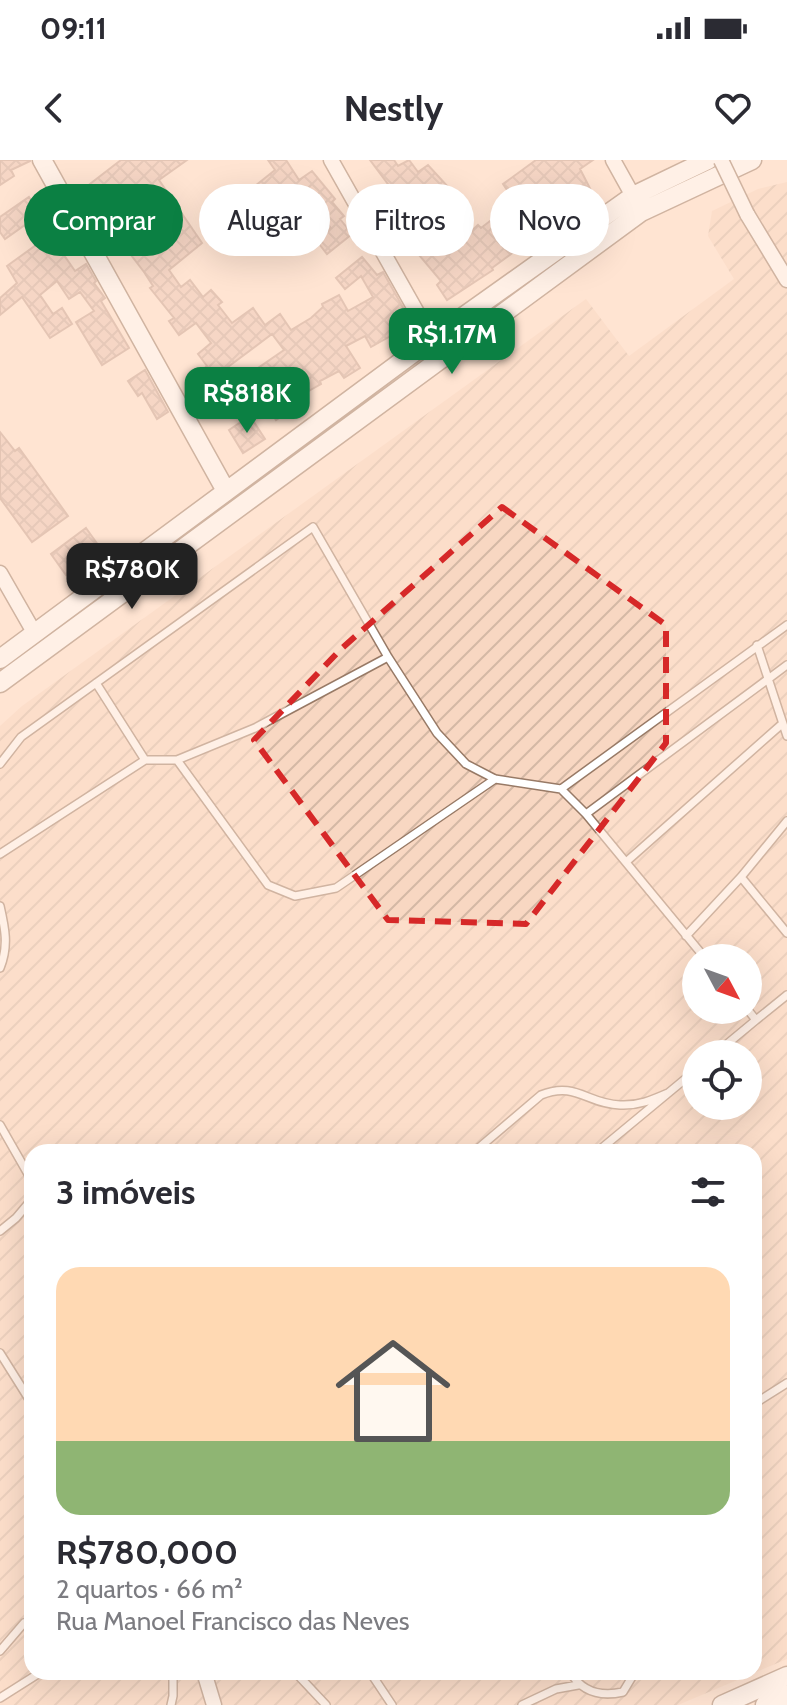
<!DOCTYPE html>
<html lang="pt">
<head>
<meta charset="utf-8">
<style>
  :root { --surface:#fff; --page:#f7f7f7; --text:#2b2b33; --muted:#7c7c81; --line:#e1e1e2; --accent:#0b8043 }
  body { margin:0; font-family:Cabin,sans-serif; background:var(--page); color:var(--text); height:100vh; display:flex; flex-direction:column; font-size:30px; white-space:nowrap }
  * { box-sizing:border-box; margin:0 }
  p { font-size:26px; color:var(--muted) }
  .icon { flex:none; width:44px; height:44px; fill:none; stroke:currentColor; stroke-width:2; stroke-linecap:round; stroke-linejoin:round }
  .map { position:relative; flex:1; overflow:hidden }
  .details { position:absolute; left:24px; top:984px; width:738px; height:536px; display:flex; flex-direction:column; background:var(--surface); border-radius:24px; box-shadow:0 8px 32px #0002 }
  .details>* { flex:none }
  .top-card { position:absolute; left:24px; top:24px; width:740px; height:72px; display:flex; gap:16px }
  .needle { width:52px; rotate:131deg }
  .controls { position:absolute; left:682px; top:784px; display:grid; gap:16px }
  .controls a { display:grid; place-items:center; width:80px; height:80px; border-radius:50%; background:var(--surface); box-shadow:0 8px 32px #0002; font-size:40px }
  .price { position:absolute; translate:-50% -68px; padding:0 18px; border-radius:16px; background:var(--accent); color:#fff; font-size:26px; line-height:52px; filter:drop-shadow(0 2px 4px #0008) }
  .price::after { content:''; position:absolute; left:50%; top:48px; width:24px; height:18px; margin-left:-12px; background:inherit; clip-path:polygon(0 0,100% 0,50% 100%) }
  .price.on { background:#222; color:#fff }
  ul { padding:0; list-style:none }
  li { display:grid; align-content:center; gap:16px; height:424px; padding:0 32px }
  li+li { border-top:2px solid var(--line) }
  li span { display:grid; place-items:center; height:248px; border-radius:24px; color:#555 }
  li>.icon { margin-inline-start:auto }
  span .icon { width:144px; height:144px; fill:#fffc; stroke-width:1 }
  li b { font-size:34px }
  h2 { display:flex; justify-content:space-between; align-items:center; height:96px; padding:0 32px; font-size:34px }
  .tag { padding:0 28px; border-radius:36px; background:var(--surface); box-shadow:0 8px 32px #0002; font-size:28px; line-height:72px }
  .tag.on { background:var(--accent); color:#fff }
  .status { display:flex; justify-content:space-between; align-items:center; height:56px; padding:0 40px; background:var(--surface); direction:ltr }
  .status svg { height:22px; fill:currentColor }
  header { display:flex; justify-content:space-between; align-items:center; height:104px; padding:0 32px; background:var(--surface); font-size:36px; font-weight:800 }
  .map>svg:first-child { display:block }
</style>
</head>
<body>
<div class="status"><b>09:11</b><svg viewBox="0 0 49 12"><path d="M0 12V9h3v3zM5 12V6h3v6zM10 12V3h3v9zM15 12V0h3v12zM26 1h20v11H26zM47 4h2v5h-2z"/></svg></div>
<header><svg class="icon" aria-label="back" viewBox="0 0 24 24"><path d="M15 5l-7 7 7 7"/></svg>Nestly<svg class="icon" aria-label="heart" viewBox="0 0 24 24"><path d="M12 20l-8-8c-3-5 5-10 8-4 3-6 11-1 8 4z"/></svg></header>
<div class="map">
<svg width="787" height="1545" viewBox="0 0 787 1545">
  <defs>
    <pattern id="industrial-furrows" width="10" height="10" patternUnits="userSpaceOnUse" patternTransform="scale(2)"><rect width="10" height="10" fill="#f8d7c2"/><path d="M-1 1l2-2M0 10L10 0M9 11l2-2" fill="none" stroke="#d4b8a5"/></pattern>
    <pattern id="building-cross-hatch" width="8" height="8" patternUnits="userSpaceOnUse" patternTransform="scale(2)"><rect width="8" height="8" fill="#ebc6b6"/><path d="M0 0l8 8M0 8l8-8" fill="none" stroke="#c9a99b"/></pattern>
  </defs>
  <rect width="100%" height="100%" fill="#ffe4d2"/>
  <path fill="url(#industrial-furrows)" fill-rule="evenodd" d="M787 22V1499L678 1545H0V566L22 546 586 139 629 196 734 119 708 76 712 51 758 29ZM696 798H748V850H696ZM696 894H748V946H696ZM32 992H754V1512H32Z"/>
  <path fill="url(#building-cross-hatch)" stroke="#c4a091" stroke-width="2" d="M0 0H30V1L11 10 14 16 0 25Z
    M121 0H187L159 20 202 83 169 110 181 127 190 120 203 137 211 130 222 142 218 145 232 163 253 148 265 165 280 154 291 170 311 158 323 147 322 144 339 135 348 151 373 137 361 116 345 129 336 118 362 97 377 115 383 112 409 158 402 163 405 168 371 187 365 176 346 186 360 208 344 218 339 211 320 221 321 224 305 233 297 220 281 231 269 214 237 235 232 226 284 190 272 174 205 224 198 214 207 206 198 194 211 183 196 163 179 175 169 161 174 158 150 128 153 126 144 112 118 78 132 67 119 51 115 54 90 24Z
    M268 0H286L299 20 312 11 335 39 332 42 344 56 340 59 352 74 327 94 316 80 331 68 318 52 314 55 298 34 264 57 257 48 238 63 226 49 275 10Z
    M370 0H394L398 6 409 0 418 12 428 5 449 28 424 52 404 30 396 35Z
    M536 0H593L580 9 596 40 576 54 573 50 545 69 520 30 511 36 503 24Z
    M29 37 41 54 44 51 54 65 42 74 32 60 5 79 0 72V57Z
    M507 48 530 80 492 108 493 110 447 140 437 125 441 121 414 89 418 85 407 69 431 52 442 68 453 59 466 76 478 65 481 68Z
    M50 75 75 111 86 104 96 121 94 123 105 138 101 141 129 188 102 205 76 162 94 151 80 132 69 139 57 121 40 135 53 154 62 148 72 164 50 178 22 137 0 155V138L17 123 7 106Z
    M145 210 168 252 157 259 142 233 138 236 128 221Z
    M281 233 292 249 276 260 265 243Z
    M250 256 265 279 243 293 229 270Z
    M0 272 15 291 19 288 68 356 32 382 0 338Z
    M86 368 101 389 66 415 51 394Z"/>
  <g fill="none" stroke-linecap="round" stroke-linejoin="round">
    <defs>
      <path id="lane" d="M757 485 787 576
        M96 523 145 600
        M177 600 268 725 295 736 336 728 495 619
        M0 604 21 577 313 367 388 497 437 573 466 604 495 619 561 629 586 654 705 798
        M561 629 787 465
        M586 654 787 505
        M0 694 145 600H177L255 568 388 497
        M626 702 782 564
        M741 717 787 773
        M0 746C5 768 9 786 0 808
        M686 776 741 717 787 661
        M756 860 787 835
        M715 894 756 860 748 850
        M0 965 32 1021
        M474 992 541 935C576 921 587 944 620 945 638 946 652 940 668 933
        M597 992 696 910
        M0 1071 16 1058 32 1039
        M0 1193 32 1244
        M754 1244 787 1223
        M0 1491 24 1463
        M295 1512 326 1545
        M370 1512 392 1545
        M570 1512C582 1532 601 1537 623 1532L635 1512
        M0 1538 41 1512
        M171 1545 173 1536V1512
        M522 1545 556 1529 578 1525"/>
      <path id="street" d="M331 0 432 179
        M613 0 633 36
        M747 54 787 120
        M0 413 35 474
        M204 1512 214 1545"/>
      <path id="secondary" d="M42 0 226 331
        M0 499 432 179 633 36 708 0
        M0 523 641 52 752 0
        M722 1545 787 1516
        M765 1545 787 1535"/>
    </defs>
    <use href="#lane" stroke="#987a66" stroke-width="10"/>
    <use href="#street" stroke="#987a66" stroke-width="17"/>
    <use href="#secondary" stroke="#987a66" stroke-width="21"/>
    <use href="#lane" stroke="#fff" stroke-width="7"/>
    <use href="#street" stroke="#fff" stroke-width="14"/>
    <use href="#secondary" stroke="#fff" stroke-width="18"/>
    <defs>
      <path id="street-bridge" d="M721 0 747 54"/>
    </defs>
    <use href="#street-bridge" stroke="#987a66" stroke-width="17" stroke-linecap="butt"/>
    <use href="#street-bridge" stroke="#fff" stroke-width="14"/>
  </g>
  <path d="M0 0H787V1545H0ZM502 347 666 465V583L526 764 388 760 254 580 341 489Z" fill="#ffe4d2" fill-opacity=".55" fill-rule="evenodd"/>
  <path fill="none" stroke="#d62828" stroke-width="6" stroke-dasharray="16 10" stroke-linejoin="round" d="M502 347 666 465V583L526 764 388 760 254 580 341 489Z"/>
</svg>
<div class="controls">
<a><svg class="needle" viewBox="-14 -14 28 28"><path d="M0-13l5 13h-10z" fill="#e53935"/><path d="M0 13l5-13h-10z" fill="#7c7c81"/></svg></a>
<a><svg class="icon" aria-label="locate" viewBox="0 0 24 24"><circle cx="12" cy="12" r="6"/><path d="M12 2v4M12 18v4M2 12h4M18 12h4"/></svg></a>
</div>
<b class="price" style="left:452px;top:216px">R$1.17M</b>
<b class="price" style="left:247px;top:275px">R$818K</b>
<b class="price on" style="left:132px;top:451px">R$780K</b>
<div class="top-card">
<a class="tag on">Comprar</a>
<a class="tag">Alugar</a>
<a class="tag">Filtros</a>
<a class="tag">Novo</a>
</div>
<section class="details">
<h2>3 imóveis<svg class="icon" aria-label="filters" viewBox="0 0 24 24"><path d="M4 7h16M4 17h16"/><circle cx="9" cy="7" r="2"/><circle cx="15" cy="17" r="2"/></svg></h2>
<ul>
<li><span style="background:linear-gradient(#ffd9b3 70%,#8fb573 0)"><svg class="icon" aria-label="home" viewBox="0 0 24 24"><path d="M3 11l9-7 9 7M6 9v11h12V9"/></svg></span><div><b>R$780,000</b><p>2 quartos · 66 m²</p><p>Rua Manoel Francisco das Neves</p></div></li>
</ul>
</section>
</div>
</body>
</html>
